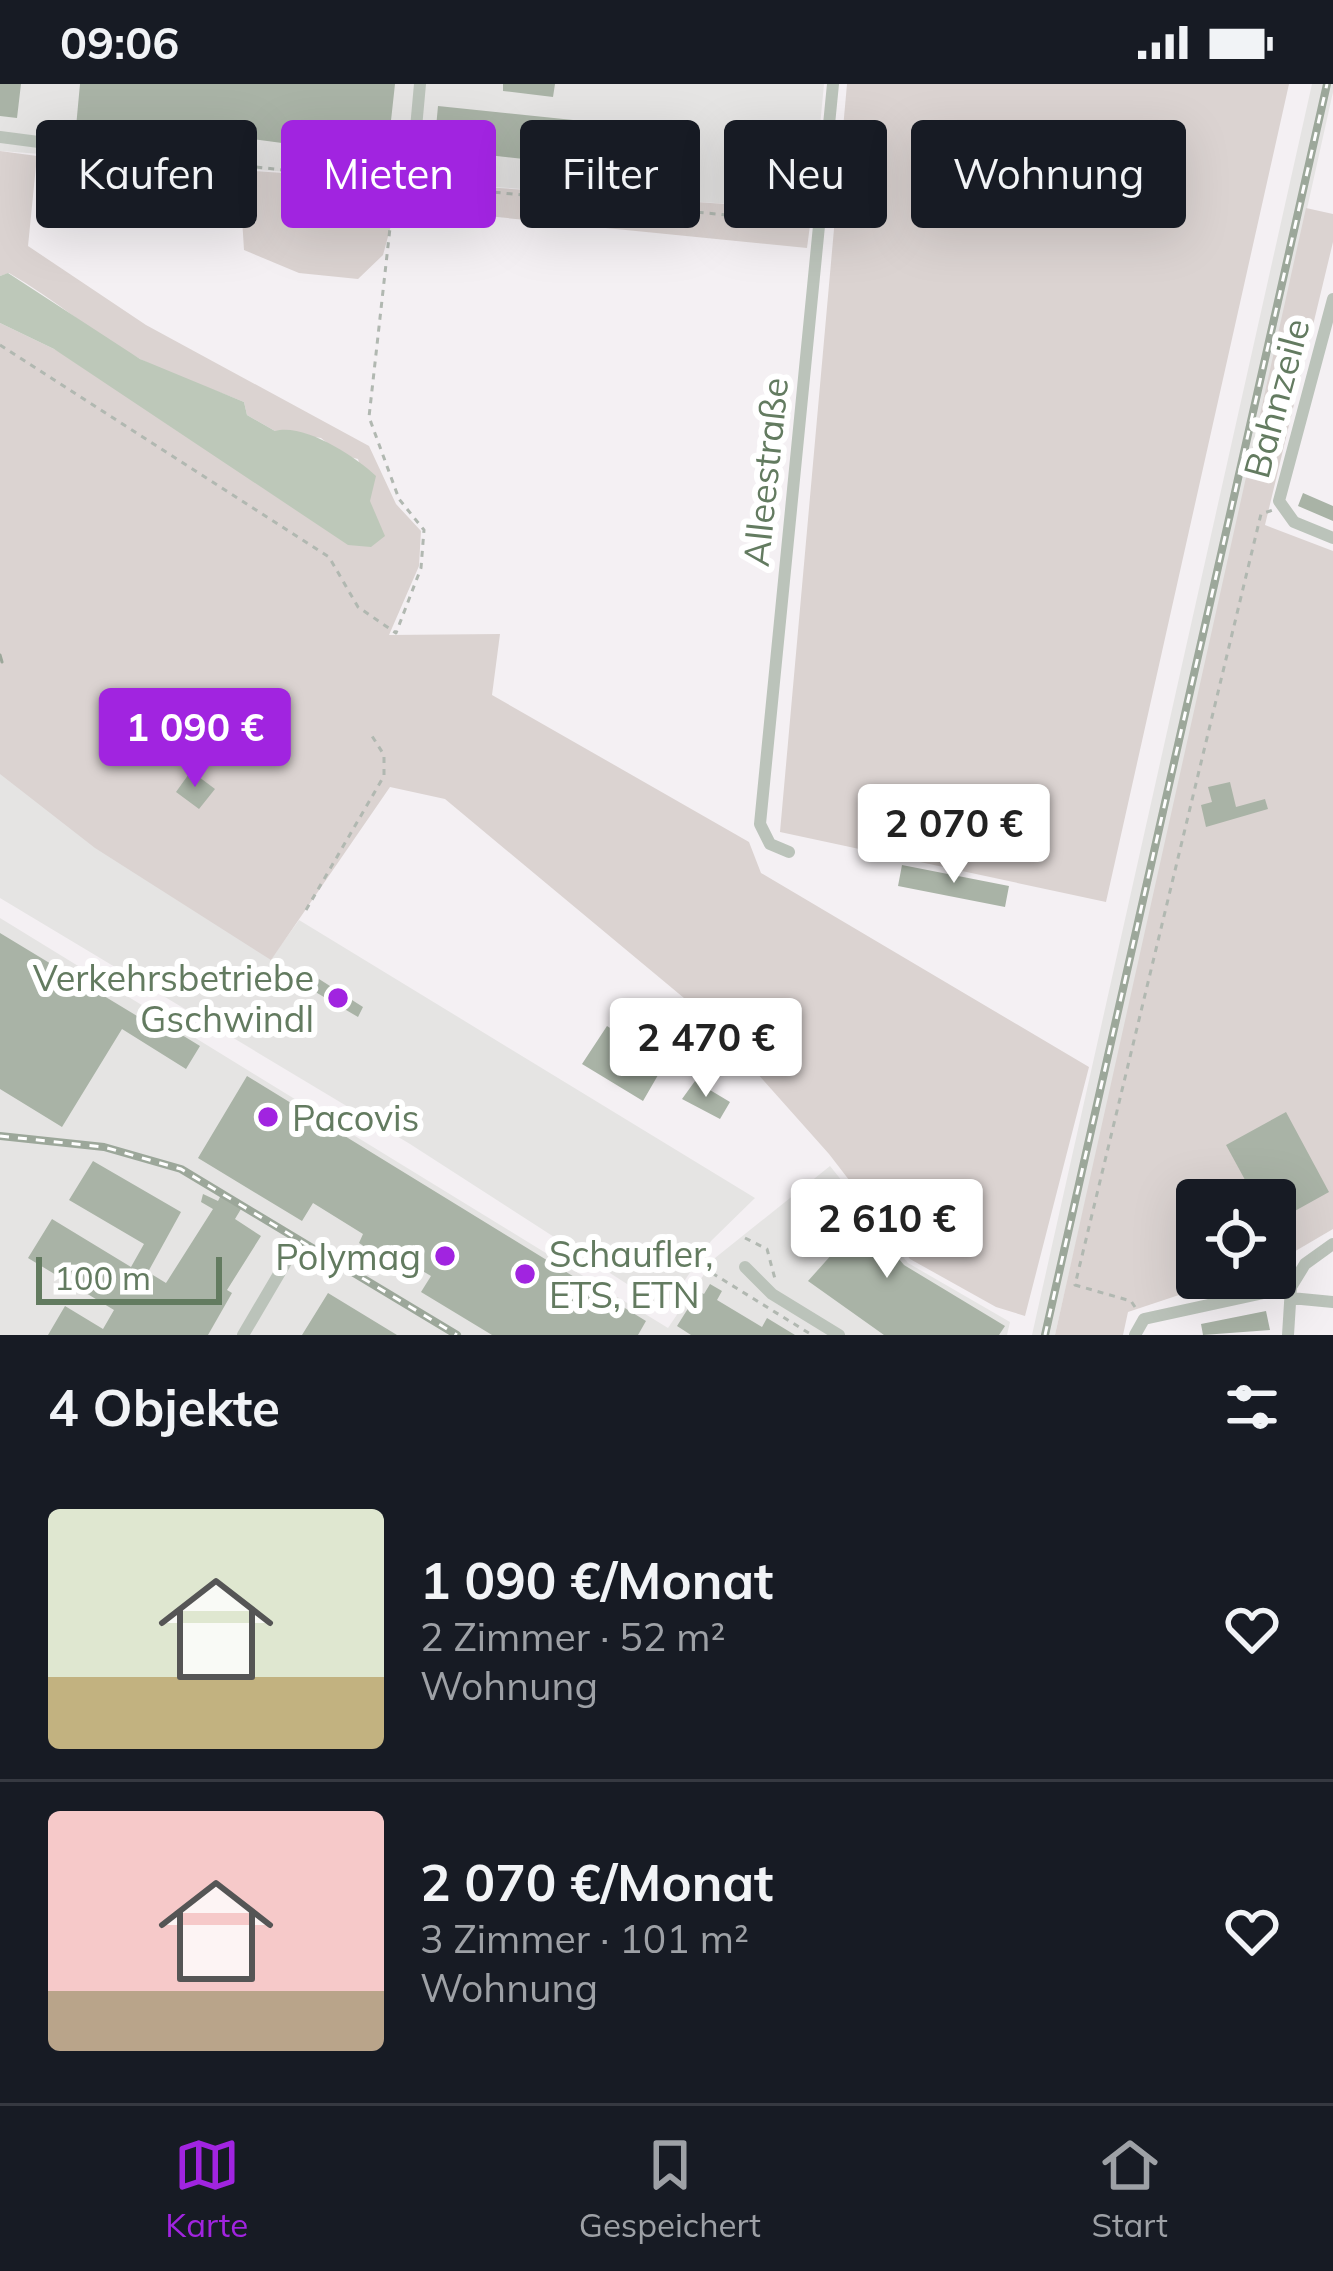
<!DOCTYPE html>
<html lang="de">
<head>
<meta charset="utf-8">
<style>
  :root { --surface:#171b24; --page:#20242c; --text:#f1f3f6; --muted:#9ea1a6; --line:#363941; --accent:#a124e0 }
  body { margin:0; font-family:Mulish,sans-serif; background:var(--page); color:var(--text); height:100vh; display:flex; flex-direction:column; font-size:45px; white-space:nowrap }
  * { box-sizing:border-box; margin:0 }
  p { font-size:39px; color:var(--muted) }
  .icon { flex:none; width:66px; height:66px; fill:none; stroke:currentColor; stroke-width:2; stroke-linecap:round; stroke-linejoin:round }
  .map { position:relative; height:1251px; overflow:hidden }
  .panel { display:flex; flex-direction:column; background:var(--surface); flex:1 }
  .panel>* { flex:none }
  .banner { position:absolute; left:36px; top:36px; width:1263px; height:108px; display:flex; gap:24px }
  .tools { position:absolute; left:1176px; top:1095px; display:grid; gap:24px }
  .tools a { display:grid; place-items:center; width:120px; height:120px; border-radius:12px; background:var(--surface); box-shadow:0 12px 48px #0002; font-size:60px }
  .scale { position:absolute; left:36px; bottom:30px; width:186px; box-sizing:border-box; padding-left:12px; border:6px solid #637b60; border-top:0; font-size:33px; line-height:42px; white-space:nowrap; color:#637b60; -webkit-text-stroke:9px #fff; paint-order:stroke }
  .price { position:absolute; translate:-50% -102px; padding:0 27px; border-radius:12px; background:#fff; color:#222; font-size:39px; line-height:78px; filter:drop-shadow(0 3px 6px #0008) }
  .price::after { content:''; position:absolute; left:50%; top:72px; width:36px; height:27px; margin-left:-18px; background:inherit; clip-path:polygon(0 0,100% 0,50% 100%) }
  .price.selected { background:var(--accent); color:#fff }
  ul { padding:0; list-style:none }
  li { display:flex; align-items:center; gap:36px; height:300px; padding:0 48px }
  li+li { border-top:3px solid var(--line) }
  li span { display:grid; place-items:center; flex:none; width:336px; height:240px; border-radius:12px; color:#555 }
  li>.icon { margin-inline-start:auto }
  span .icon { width:144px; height:144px; fill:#fffc; stroke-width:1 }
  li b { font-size:51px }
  h2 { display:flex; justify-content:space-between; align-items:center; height:144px; padding:0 48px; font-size:51px }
  .pill { padding:0 42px; border-radius:12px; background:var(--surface); box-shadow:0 12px 48px #0002; font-size:42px; line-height:108px }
  .pill.selected { background:var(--accent); color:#fff }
  .status { display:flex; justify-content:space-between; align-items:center; height:84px; padding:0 60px; background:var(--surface); direction:ltr }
  .status svg { height:33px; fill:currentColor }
  .tabs { display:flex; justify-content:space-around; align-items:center; height:168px; border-top:3px solid var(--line); background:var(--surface); font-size:33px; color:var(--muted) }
  .tabs a { display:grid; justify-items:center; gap:6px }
  .tabs .selected { color:var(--accent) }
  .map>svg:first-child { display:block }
</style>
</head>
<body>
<div class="status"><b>09:06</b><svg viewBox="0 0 49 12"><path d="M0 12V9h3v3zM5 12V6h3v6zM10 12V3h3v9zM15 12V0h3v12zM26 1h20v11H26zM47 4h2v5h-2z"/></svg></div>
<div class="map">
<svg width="1333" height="1251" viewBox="0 0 1333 1251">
  <rect width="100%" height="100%" fill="#f4f0f3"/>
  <path fill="#e5e4e3" d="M0 0H824L812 126 0 67Z
    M1312 0H1333V8L1121 961 1055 1251H1032Z
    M0 681 271 875 299 836 755 1114 711 1157 673 1214 658 1220 410 1060 0 814Z
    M0 834 668 1244 715 1174 830 1082 908 1179 1010 1238 1007 1251H0Z"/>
  <path fill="#dbd3d1" d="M847 0H1289L1106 818 780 748Z
    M0 67 37 72 28 162 146 241 369 362 396 420 421 447 419 482 389 551 500 550 492 611 749 758 761 789 1089 983 1025 1232 996 1223 910 1175 829 1070 708 934 445 715 390 703 271 876 95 764 0 690V239L370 417 358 375 342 371 321 354 275 347 247 331 244 318C210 304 172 292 140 275 93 250 55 215 9 189L0 192Z
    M155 80 812 126 807 164 396 123 383 171 358 195 299 189 244 166 241 118 179 111 162 123Z
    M1306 124 1333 130V158L1265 441 1333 467V1145L1275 1179V1116H1197V1194H1230L1128 1228 1123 1251H1055Z"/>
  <path fill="#bdc8b9" d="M8 189 140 275 244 318 247 331 275 347C304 339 355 372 376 392L370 417 385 452 371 463 348 461 54 265 0 239V192Z"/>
  <path fill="#a9b3a6" d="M0 0H21L17 34 0 32Z
    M80 0H395L387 73 163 43 161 58 127 55 128 48 76 43Z
    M503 0H555L553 13 503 7Z
    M438 22 602 39 597 83 434 65Z
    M1303 409 1333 422V437L1298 422Z
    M191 687 215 705 199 725 176 708Z
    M1230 698 1236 723 1265 715 1268 725 1206 743 1201 721 1212 718 1208 703Z
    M902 781 1009 802 1005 823 898 802Z
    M0 849 147 938 151 932 200 962 186 985 122 945 62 1043 0 1005Z
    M319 895 363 923 358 933 312 906Z
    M690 930 727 956 714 977 676 954Z
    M607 942 665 979 643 1017 582 980Z
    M247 992 646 1237 638 1251H492L421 1208 431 1192 389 1167 382 1174 359 1159 363 1150 313 1119 302 1137 198 1074Z
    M695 997 730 1018 720 1035 682 1015Z
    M1286 1028 1329 1108 1275 1138V1116H1256L1226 1061Z
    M93 1077 181 1128 148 1188 166 1199 213 1125 201 1118 203 1110 218 1117 221 1111 237 1121 241 1125 235 1135 261 1152 227 1206 232 1209 208 1251H48L65 1222 103 1245 114 1226 28 1174 52 1135 131 1183 144 1160 69 1116Z
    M834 1097 904 1181 1005 1242 999 1251H884L808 1197 842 1159 809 1117Z
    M710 1200 722 1207 717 1216 762 1243 767 1234 795 1251H691L677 1242 699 1207 704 1210Z
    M328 1209 397 1251H302Z
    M1266 1227 1270 1246 1203 1251 1201 1240Z"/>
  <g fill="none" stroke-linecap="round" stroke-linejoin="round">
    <path stroke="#b1b8b1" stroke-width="3" stroke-dasharray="6 6" stroke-linecap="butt" d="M137 70 384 97
      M411 100 808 139
      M0 261 329 473 358 523 396 549 421 484 424 446 399 415 369 333 394 108
      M306 826 384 692V671L372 652
      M745 1154 767 1165 775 1195
      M712 1189 812 1251
      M1135 1223 1131 1217 1075 1201 1261 430 1273 426"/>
    <path stroke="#bbc3ba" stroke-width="12" d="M0 53 123 69
      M395 98 413 77 420 0
      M1333 215 1279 417 1294 438 1333 454
      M789 768 770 760 760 740 833 0
      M745 1183 772 1210 839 1251
      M1291 1214 1333 1218
      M243 1251 286 1178
      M1135 1251 1144 1235 1291 1203 1305 1180 1333 1160
      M1288 1251 1291 1203"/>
    <path stroke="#9ca79a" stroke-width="3" d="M0 571 2 578"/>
    <defs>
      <path id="rail" d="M0 1052 104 1063 181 1085 457 1251
        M1045 1251 1327 0"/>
    </defs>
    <use href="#rail" stroke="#9ca79a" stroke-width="8"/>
    <use href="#rail" stroke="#fff" stroke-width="3" stroke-dasharray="9" stroke-linecap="butt"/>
  </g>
  <g fill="#a124e0" stroke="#fff" stroke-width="4.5">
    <circle cx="338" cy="914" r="12"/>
    <circle cx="268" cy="1033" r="12"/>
    <circle cx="445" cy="1172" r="12"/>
    <circle cx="525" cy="1190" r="12"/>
  </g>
  <g text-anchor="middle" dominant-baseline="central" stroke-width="12" stroke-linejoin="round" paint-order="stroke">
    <g font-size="36" fill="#637b60" stroke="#fff">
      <text transform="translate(1276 314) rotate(-75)">Bahnzeile</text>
      <text transform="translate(765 388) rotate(-84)">Alleestraße</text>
    </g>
    <g font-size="36" fill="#637b60" stroke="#fff" text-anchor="end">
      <text x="314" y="893">Verkehrsbetriebe<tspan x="314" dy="41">Gschwindl</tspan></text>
      <text x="292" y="1033" text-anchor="start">Pacovis</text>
      <text x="549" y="1169" text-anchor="start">Schaufler,<tspan x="549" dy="41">ETS, ETN</tspan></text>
      <text x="421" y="1172">Polymag</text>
    </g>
  </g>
</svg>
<div class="tools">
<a><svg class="icon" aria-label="locate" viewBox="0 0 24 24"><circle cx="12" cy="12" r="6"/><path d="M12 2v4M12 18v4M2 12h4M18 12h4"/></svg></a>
</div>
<div class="scale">100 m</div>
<b class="price selected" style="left:195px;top:706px">1 090 €</b>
<b class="price" style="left:954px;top:802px">2 070 €</b>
<b class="price" style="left:706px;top:1016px">2 470 €</b>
<b class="price" style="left:887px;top:1197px">2 610 €</b>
<div class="banner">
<a class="pill">Kaufen</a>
<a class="pill selected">Mieten</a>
<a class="pill">Filter</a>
<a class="pill">Neu</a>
<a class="pill">Wohnung</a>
</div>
</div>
<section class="panel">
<h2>4 Objekte<svg class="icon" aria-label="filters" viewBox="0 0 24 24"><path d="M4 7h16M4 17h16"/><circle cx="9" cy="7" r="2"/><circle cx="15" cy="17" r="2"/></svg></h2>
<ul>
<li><span style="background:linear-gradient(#dfe7d0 70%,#c2b280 0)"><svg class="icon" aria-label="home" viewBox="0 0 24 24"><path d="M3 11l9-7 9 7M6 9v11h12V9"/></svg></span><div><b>1 090 €/Monat</b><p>2 Zimmer · 52 m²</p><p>Wohnung</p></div><svg class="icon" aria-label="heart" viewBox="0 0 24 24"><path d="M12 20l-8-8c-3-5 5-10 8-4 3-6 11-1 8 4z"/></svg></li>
<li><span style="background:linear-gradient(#f6c9c9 75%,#b9a48a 0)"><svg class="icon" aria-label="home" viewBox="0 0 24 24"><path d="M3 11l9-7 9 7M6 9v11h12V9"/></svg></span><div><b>2 070 €/Monat</b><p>3 Zimmer · 101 m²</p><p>Wohnung</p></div><svg class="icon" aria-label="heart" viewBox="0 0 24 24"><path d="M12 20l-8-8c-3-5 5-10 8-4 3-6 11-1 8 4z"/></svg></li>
</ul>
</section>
<nav class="tabs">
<a class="selected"><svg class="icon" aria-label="map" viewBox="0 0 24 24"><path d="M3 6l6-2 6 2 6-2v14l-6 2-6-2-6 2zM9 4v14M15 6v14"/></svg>Karte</a>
<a><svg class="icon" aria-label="saved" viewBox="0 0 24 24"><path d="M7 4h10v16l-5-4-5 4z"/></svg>Gespeichert</a>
<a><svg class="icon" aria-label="home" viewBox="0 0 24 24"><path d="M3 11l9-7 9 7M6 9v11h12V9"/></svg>Start</a>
</nav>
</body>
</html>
